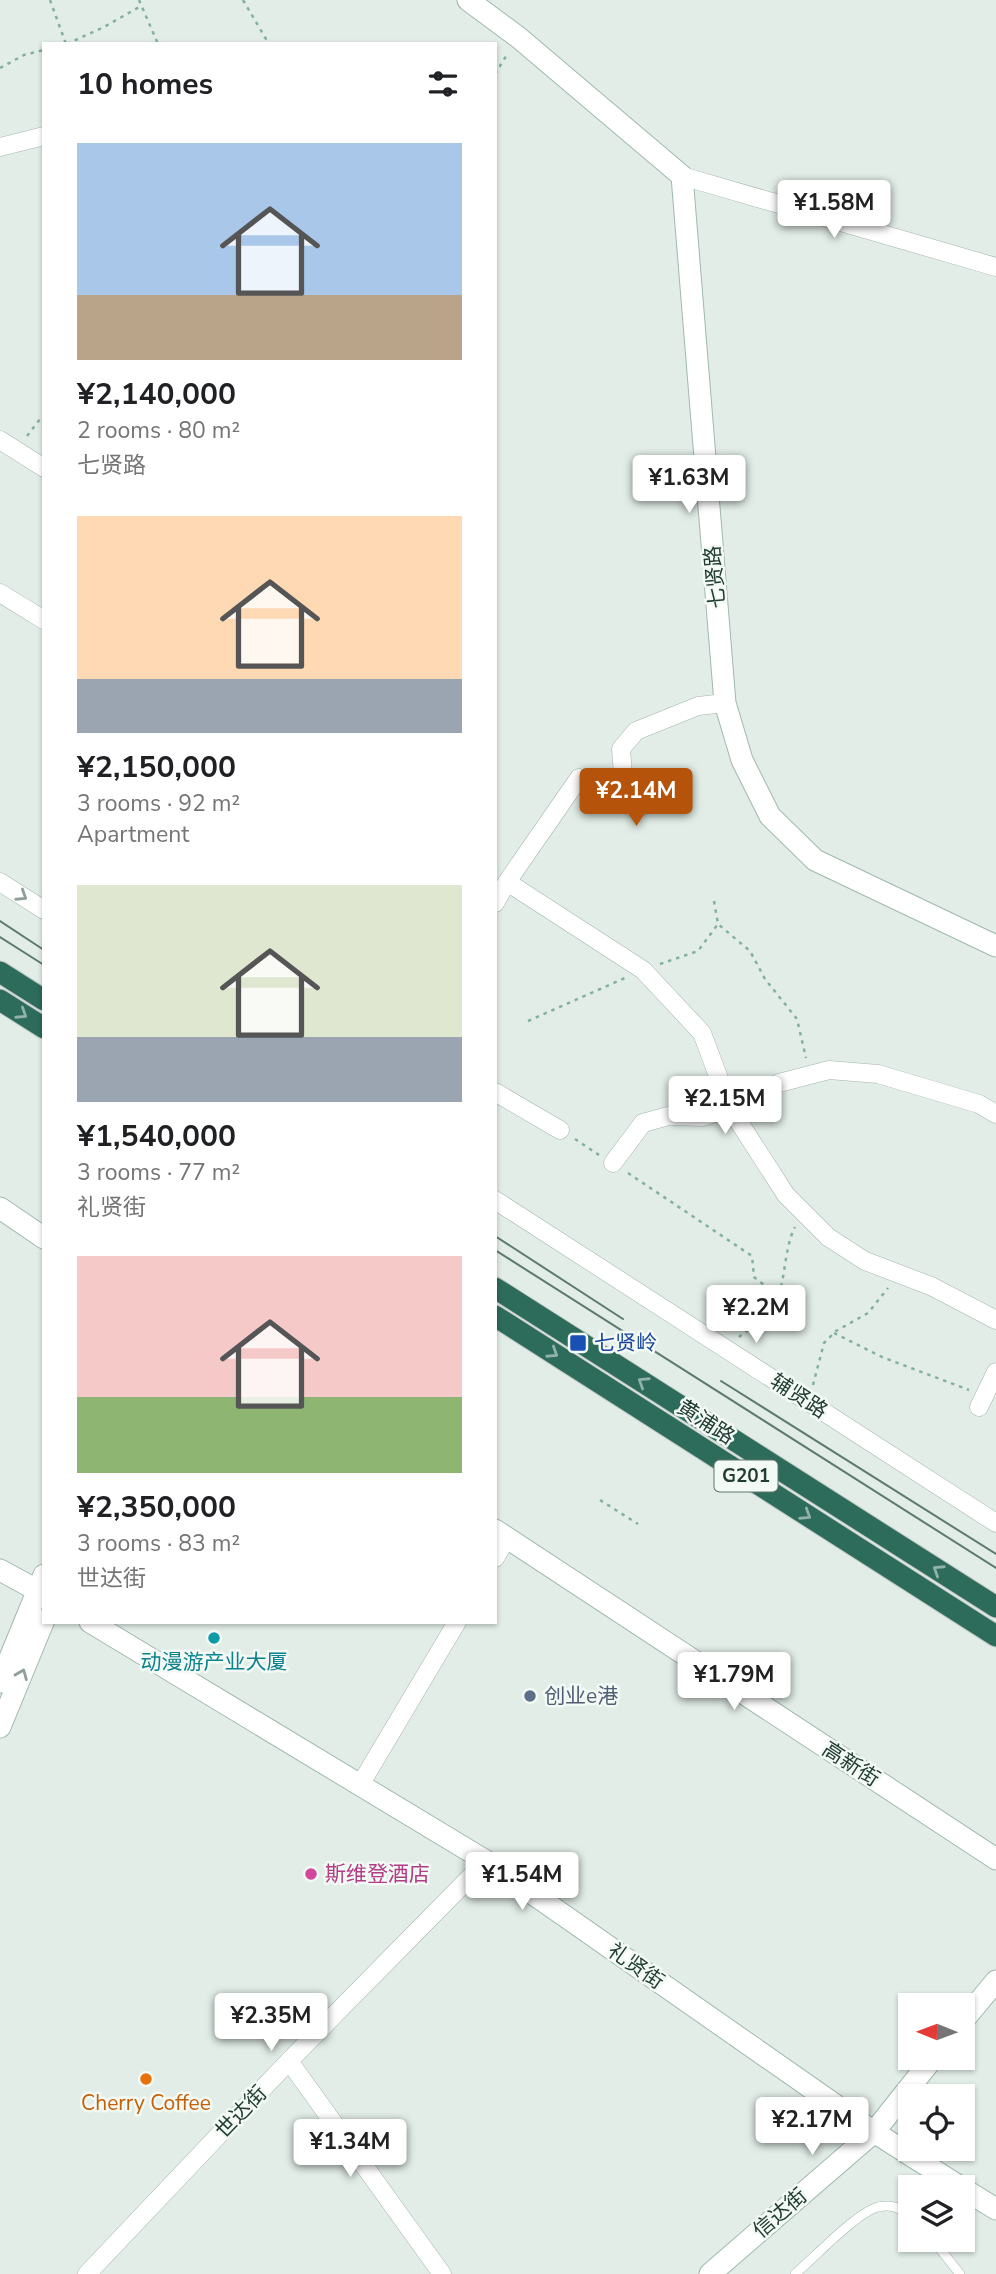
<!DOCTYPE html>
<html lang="en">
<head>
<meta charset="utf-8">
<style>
  :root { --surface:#fff; --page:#f6f6f6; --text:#202124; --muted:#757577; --accent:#b45309 }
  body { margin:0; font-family:"Nunito Sans","Noto Sans SC",sans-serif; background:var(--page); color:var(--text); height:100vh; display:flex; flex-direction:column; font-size:26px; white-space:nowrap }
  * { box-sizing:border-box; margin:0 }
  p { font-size:23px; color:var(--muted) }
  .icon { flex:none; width:38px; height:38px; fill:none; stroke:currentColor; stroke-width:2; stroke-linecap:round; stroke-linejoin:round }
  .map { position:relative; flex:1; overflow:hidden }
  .side { position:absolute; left:42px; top:42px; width:455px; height:1582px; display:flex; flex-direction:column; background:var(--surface); border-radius:0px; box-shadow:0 2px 5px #0004 }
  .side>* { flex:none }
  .needle { width:46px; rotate:271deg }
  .controls { position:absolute; left:898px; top:1993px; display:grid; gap:14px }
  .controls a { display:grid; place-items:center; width:77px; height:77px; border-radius:0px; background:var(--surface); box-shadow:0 2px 5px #0004; font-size:35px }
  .price { position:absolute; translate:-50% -60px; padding:0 16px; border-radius:7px; background:#fff; color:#222; font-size:23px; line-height:46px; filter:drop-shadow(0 2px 4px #0008) }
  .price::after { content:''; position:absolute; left:50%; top:42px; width:21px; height:16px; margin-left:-10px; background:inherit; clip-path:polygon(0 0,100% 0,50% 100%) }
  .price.active { background:var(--accent); color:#fff }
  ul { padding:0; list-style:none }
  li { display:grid; align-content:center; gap:14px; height:371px; padding:0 35px }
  li span { display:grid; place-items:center; height:217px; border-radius:0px; color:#555 }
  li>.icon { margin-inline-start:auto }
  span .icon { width:126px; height:126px; fill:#fffc; stroke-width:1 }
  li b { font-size:30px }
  h2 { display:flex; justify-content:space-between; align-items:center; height:84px; padding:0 35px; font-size:30px }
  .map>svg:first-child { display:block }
</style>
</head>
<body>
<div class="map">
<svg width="996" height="2274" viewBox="0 0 996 2274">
  <rect width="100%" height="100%" fill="#e2ede7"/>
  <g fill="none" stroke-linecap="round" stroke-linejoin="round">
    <defs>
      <path id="lane" d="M933 2240 960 2274
        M795 2274C815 2257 856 2213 878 2207 891 2204 899 2208 910 2214"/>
      <path id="street" d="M0 147 44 136
        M682 176 996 267
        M0 440 44 468
        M0 593 44 620
        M0 882 44 910
        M507 882 643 970 702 1033 730 1108 786 1195 828 1237 865 1261 931 1286 996 1320
        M495 903 507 882 579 778 636 809 644 805 638 793 623 774 621 749 636 731 698 706 725 703
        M495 1092 560 1130
        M613 1163 643 1123 668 1116 703 1117 730 1108 779 1083 829 1070 878 1074 979 1104 996 1114
        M495 1200 996 1523
        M979 1407 996 1372
        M495 1558 507 1538
        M360 1785 457 1622
        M289 2061 442 2274
        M87 2274 289 2061 486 1861"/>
      <path id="secondary" d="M468 0 518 37 682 176 725 703 742 760 770 816 815 860 996 946
        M0 1208 44 1238
        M495 1530 996 1859
        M0 1570 44 1594
        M90 1622 486 1861 874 2132 962 2188
        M0 1682 44 1575
        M0 1727 44 1620
        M962 2022 996 1981
        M962 2188 996 2209
        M710 2274 874 2132 933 2058"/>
      <path id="highway" d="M0 972 44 1000
        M0 1000 44 1028
        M495 1288 996 1607
        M495 1316 996 1636"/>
    </defs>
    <use href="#lane" stroke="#a5b5ae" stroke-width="10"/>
    <use href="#street" stroke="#a5b5ae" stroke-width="19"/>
    <use href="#secondary" stroke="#a0b9ae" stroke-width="23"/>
    <use href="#highway" stroke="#c1c9c6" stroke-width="23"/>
    <path stroke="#82b19f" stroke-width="2.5" stroke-dasharray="3.5 5" stroke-linecap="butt" d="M50 0 66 44
      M139 0 158 44
      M243 0 269 44
      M67 44 104 27 141 6
      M0 68 24 55 44 50
      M495 74 508 53
      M27 436 44 414
      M714 901 718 924 750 951 765 979 797 1019 806 1058
      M660 964 698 951 718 924
      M528 1021 625 978
      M575 1139 599 1155
      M628 1173 752 1256 754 1277 778 1296
      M834 1333 882 1357 969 1390
      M739 1337C749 1329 765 1319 773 1308 786 1288 783 1250 795 1227
      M813 1385 824 1343 836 1331 868 1313 888 1288
      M600 1500 638 1524"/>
    <use href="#lane" stroke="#fff" stroke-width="9"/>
    <use href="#street" stroke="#fff" stroke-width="18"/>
    <use href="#secondary" stroke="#fff" stroke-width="21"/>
    <use href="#highway" stroke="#2d6b5a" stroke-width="21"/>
    <path stroke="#5c7a70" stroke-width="2" d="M0 921 44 950
      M0 937 44 965
      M495 1236 623 1319
      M495 1250 996 1568
      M721 1381 996 1554"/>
  </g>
  <defs><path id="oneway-chevron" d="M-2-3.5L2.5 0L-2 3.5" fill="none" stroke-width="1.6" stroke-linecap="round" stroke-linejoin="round" transform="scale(1.75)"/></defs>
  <g stroke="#909e9a">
    <use href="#oneway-chevron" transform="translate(22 896) rotate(33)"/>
    <use href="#oneway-chevron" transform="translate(22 1674) rotate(-68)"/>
  </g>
  <g stroke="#90b2a8">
    <use href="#oneway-chevron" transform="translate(22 1014) rotate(33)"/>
    <use href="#oneway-chevron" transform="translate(553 1353) rotate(33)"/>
    <use href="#oneway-chevron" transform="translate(643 1382) rotate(-147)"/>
    <use href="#oneway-chevron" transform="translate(806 1515) rotate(33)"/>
    <use href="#oneway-chevron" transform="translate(938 1570) rotate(-147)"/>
  </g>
  <rect fill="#1a4fb4" stroke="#f3f9f5" stroke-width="2.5" x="569" y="1334" width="18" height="18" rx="3.5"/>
  <circle fill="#0f9aa8" stroke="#f3f9f5" stroke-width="2.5" cx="214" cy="1638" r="7"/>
  <circle fill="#5c6f8a" stroke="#f3f9f5" stroke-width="2.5" cx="530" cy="1696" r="7"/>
  <circle fill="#d1479c" stroke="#f3f9f5" stroke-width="2.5" cx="311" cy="1874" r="7"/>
  <circle fill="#e8710a" stroke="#f3f9f5" stroke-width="2.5" cx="146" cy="2079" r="7"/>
  <g text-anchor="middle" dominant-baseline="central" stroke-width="5" stroke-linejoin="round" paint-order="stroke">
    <rect fill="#f3f9f5" stroke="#61766e" stroke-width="2" x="714.5" y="1460.5" width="63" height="31" rx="5"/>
    <g font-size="19" font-weight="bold" fill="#223e34">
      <text x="746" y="1476">G201</text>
    </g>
    <g font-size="21" fill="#223e34" stroke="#f3f9f5">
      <text transform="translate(715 577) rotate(-95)">七贤路</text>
      <text transform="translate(799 1396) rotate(33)">辅贤路</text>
      <text transform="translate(706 1422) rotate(33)">黄浦路</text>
      <text transform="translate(851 1764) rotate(33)">高新街</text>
      <text transform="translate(636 1966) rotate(35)">礼贤街</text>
      <text transform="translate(241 2112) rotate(-46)">世达街</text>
      <text transform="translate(780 2213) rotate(-41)">信达街</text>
    </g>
    <g font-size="21" fill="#164399" stroke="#f3f9f5" text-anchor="start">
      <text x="594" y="1343">七贤岭</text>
    </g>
    <g font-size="21" fill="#0d838f" stroke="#f3f9f5">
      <text x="214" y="1662">动漫游产业大厦</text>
    </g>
    <g font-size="21" fill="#4e5e75" stroke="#f3f9f5" text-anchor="start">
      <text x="544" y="1696">创业e港</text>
    </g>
    <g font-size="21" fill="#b23c85" stroke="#f3f9f5" text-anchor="start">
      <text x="325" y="1874">斯维登酒店</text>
    </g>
    <g font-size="21" fill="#c56008" stroke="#f3f9f5">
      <text x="146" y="2103">Cherry Coffee</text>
    </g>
  </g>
</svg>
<div class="controls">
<a><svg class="needle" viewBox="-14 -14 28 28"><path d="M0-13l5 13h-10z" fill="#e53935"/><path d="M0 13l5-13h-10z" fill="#757577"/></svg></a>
<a><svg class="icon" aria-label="locate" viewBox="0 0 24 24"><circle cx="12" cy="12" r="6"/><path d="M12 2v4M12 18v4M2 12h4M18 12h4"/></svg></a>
<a><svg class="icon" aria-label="layers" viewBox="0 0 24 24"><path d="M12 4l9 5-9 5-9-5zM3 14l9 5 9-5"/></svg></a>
</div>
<b class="price" style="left:834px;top:240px">¥1.58M</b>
<b class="price" style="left:689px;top:515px">¥1.63M</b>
<b class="price active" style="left:636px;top:828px">¥2.14M</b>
<b class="price" style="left:725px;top:1136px">¥2.15M</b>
<b class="price" style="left:756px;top:1345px">¥2.2M</b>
<b class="price" style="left:734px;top:1712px">¥1.79M</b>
<b class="price" style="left:522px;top:1912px">¥1.54M</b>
<b class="price" style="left:271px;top:2053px">¥2.35M</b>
<b class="price" style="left:812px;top:2157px">¥2.17M</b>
<b class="price" style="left:350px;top:2179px">¥1.34M</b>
<section class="side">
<h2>10 homes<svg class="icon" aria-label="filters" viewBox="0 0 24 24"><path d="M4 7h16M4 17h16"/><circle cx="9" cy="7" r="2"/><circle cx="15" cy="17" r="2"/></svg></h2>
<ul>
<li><span style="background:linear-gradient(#a9c7e8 70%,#b9a48a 0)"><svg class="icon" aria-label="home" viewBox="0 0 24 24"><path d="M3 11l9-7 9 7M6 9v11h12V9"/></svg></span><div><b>¥2,140,000</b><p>2 rooms · 80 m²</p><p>七贤路</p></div></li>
<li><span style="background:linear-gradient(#ffd9b3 75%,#9aa5b1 0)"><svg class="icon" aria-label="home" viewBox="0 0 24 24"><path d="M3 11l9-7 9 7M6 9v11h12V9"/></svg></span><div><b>¥2,150,000</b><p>3 rooms · 92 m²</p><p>Apartment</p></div></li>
<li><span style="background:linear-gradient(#dfe7d0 70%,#9aa5b1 0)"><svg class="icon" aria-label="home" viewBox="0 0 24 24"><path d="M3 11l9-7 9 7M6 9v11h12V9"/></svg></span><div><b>¥1,540,000</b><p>3 rooms · 77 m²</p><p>礼贤街</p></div></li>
<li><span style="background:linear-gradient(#f6c9c9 65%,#8fb573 0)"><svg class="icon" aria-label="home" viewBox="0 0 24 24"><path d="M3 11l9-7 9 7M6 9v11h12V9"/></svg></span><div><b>¥2,350,000</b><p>3 rooms · 83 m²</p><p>世达街</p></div></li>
</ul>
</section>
</div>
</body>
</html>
